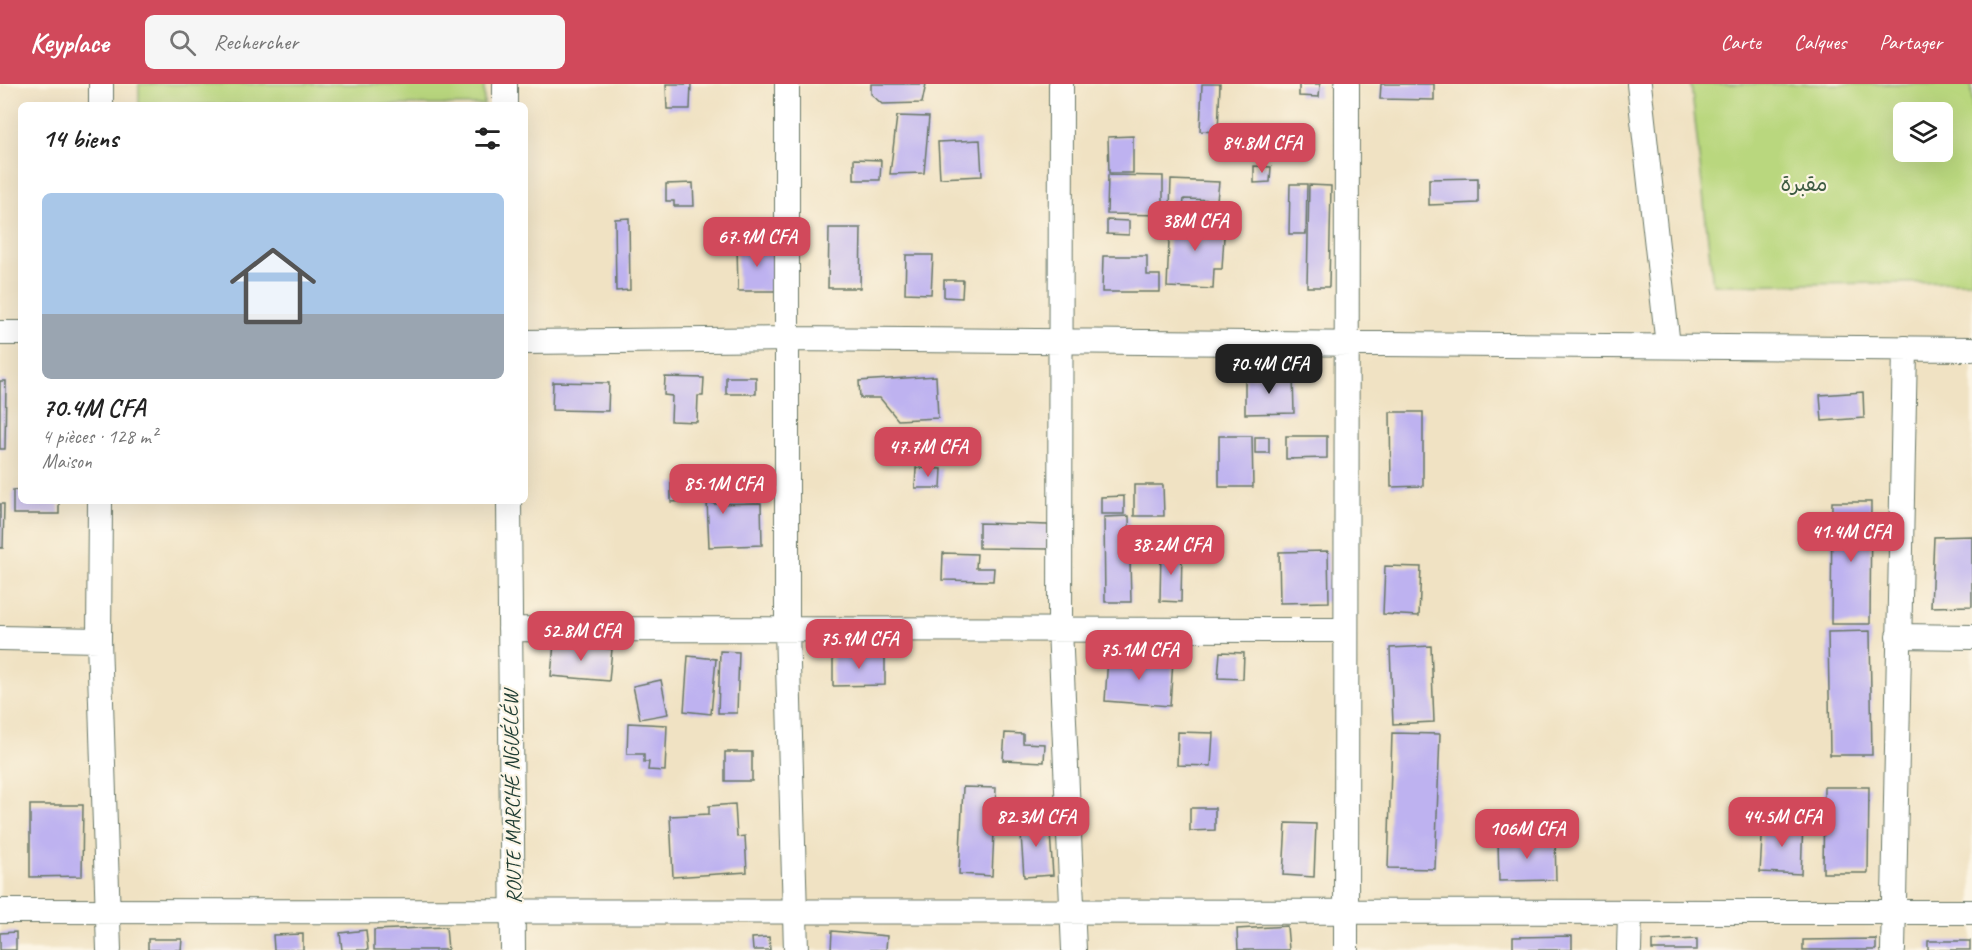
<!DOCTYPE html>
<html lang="fr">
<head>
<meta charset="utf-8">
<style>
  :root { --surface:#fff; --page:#f6f6f6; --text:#222; --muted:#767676; --line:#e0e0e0; --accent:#d1495b }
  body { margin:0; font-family:Caveat,"Playpen Sans Arabic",sans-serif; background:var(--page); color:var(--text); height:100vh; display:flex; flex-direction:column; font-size:22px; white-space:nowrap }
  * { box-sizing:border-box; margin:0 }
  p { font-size:20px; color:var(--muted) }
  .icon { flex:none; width:33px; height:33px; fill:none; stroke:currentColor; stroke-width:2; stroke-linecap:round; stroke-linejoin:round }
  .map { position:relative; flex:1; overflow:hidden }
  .drawer { position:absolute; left:18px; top:18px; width:510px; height:402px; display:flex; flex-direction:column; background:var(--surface); border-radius:9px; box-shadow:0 6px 24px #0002 }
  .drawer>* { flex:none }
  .fabs { position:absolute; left:1893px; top:18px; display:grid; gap:12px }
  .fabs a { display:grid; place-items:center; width:60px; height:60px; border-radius:9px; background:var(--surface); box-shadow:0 6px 24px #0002; font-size:30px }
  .price { position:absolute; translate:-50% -51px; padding:0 14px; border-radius:12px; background:var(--accent); color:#fff; font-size:20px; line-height:39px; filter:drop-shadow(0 2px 3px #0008) }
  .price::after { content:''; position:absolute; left:50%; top:36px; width:18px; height:14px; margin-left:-9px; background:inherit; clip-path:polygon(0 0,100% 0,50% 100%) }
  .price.on { background:#222; color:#fff }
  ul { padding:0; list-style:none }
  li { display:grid; align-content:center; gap:12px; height:318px; padding:0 24px }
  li+li { border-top:2px solid var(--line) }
  li span { display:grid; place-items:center; height:186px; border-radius:9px; color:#555 }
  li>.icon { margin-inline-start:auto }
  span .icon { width:108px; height:108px; fill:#fffc; stroke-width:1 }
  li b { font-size:26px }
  h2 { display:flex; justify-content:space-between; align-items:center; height:72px; padding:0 24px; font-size:26px }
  header { display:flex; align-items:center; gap:36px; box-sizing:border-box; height:84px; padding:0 30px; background:var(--accent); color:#fff }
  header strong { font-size:28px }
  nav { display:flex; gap:33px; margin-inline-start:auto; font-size:21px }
  .search { width:420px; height:54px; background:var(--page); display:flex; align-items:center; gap:15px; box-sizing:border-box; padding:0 21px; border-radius:9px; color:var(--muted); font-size:22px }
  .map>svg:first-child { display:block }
</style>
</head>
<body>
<header>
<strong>Keyplace</strong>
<div class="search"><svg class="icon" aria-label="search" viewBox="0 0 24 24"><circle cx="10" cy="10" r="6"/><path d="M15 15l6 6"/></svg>Rechercher</div>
<nav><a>Carte</a><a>Calques</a><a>Partager</a></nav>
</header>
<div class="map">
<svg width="1972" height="866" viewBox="0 0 1972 866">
  <rect width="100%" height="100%" fill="#fcf5e5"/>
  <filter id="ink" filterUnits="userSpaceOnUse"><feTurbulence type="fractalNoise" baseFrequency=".0167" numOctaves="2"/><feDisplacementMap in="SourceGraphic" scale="12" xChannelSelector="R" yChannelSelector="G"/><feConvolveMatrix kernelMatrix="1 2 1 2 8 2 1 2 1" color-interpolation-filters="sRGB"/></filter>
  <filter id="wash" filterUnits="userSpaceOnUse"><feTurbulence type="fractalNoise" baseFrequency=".008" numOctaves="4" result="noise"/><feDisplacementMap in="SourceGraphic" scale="24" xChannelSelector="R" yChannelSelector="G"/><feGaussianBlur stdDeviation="1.35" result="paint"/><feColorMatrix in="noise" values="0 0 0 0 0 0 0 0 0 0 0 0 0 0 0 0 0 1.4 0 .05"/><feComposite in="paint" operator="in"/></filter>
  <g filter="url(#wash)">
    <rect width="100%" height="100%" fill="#f0e2c3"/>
    <path fill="#b9d77e" stroke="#6c8a59" stroke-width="1.5" fill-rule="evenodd" d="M139 0H484V21H139Z
      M1691 0H1972V198L1713 201ZM1904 28H1942V68H1904Z"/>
    <g id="blocks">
      <path fill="#beb2f0" d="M666 0H691L690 25H667Z
        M871 0H926L922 19 882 20 871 10Z
        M1202 0H1220L1218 48 1200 47Z
        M1299 0H1320L1319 13 1299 12Z
        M1381 0H1434V16L1380 15Z
        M897 32 929 33 924 89 890 90Z
        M1133 52V89H1109L1108 53Z
        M980 56 982 92 940 94 938 58Z
        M854 75 881 76 880 96H854Z
        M1254 82 1271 83 1270 98 1254 99Z
        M1108 91 1163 92V131L1107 130Z
        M1478 94V119L1429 121V95Z
        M1171 96 1219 98 1217 116 1184 115 1183 125 1170 124Z
        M693 99 694 122H674V117H666V100Z
        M1290 100H1307L1306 150H1289Z
        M1309 101 1331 102 1329 203H1307Z
        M629 134 630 206 616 207 615 135Z
        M1170 134 1225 136 1222 185H1214L1213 205 1167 203Z
        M1107 136 1129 137V151L1107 150Z
        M829 144H861L860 204H828Z
        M776 160 777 207H738L737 161Z
        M906 171H933L931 210 905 209Z
        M1103 172H1147V191H1160V208H1102Z
        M944 196H963L962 214 944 213Z
        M936 292 938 334 898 336 880 314H860L859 297Z
        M1293 292 1294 329 1245 330V293Z
        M665 293 704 294 703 312H698L697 338 671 337 672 312 664 311Z
        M726 293H756V310H726Z
        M0 297H6L5 365H0Z
        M553 298 609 299 608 327 552 326Z
        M1863 308 1864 334 1822 337 1820 311Z
        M1390 328H1423V402L1391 403Z
        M918 352 939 353V366H917Z
        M1219 352H1252L1253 403H1219Z
        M1286 352H1327V374L1286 375Z
        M1255 353H1269V369H1255Z
        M916 384 942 385 941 404H915Z
        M723 397V416H708L714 420 761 419 762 461 709 463 707 416 671 418V399Z
        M1134 401H1163L1164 432H1134Z
        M13 406 21 407V417H59V430H13Z
        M1124 412V430H1101V413Z
        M1832 418H1871L1870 540H1831Z
        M0 420H4L3 464H0Z
        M1129 432 1131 518H1105L1104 433Z
        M979 439 1048 441V465L979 464Z
        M1972 452V522L1931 523 1934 453Z
        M1161 465 1182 466 1181 518 1160 517Z
        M1328 467 1329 518 1280 519 1279 468Z
        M943 469 977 470 976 484H994L993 497 942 496Z
        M1385 482 1421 483 1419 532 1383 530Z
        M1870 547 1872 671H1830L1828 548Z
        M554 559 612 565 609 597 551 592Z
        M1431 562 1434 638 1393 640 1390 564Z
        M720 567 739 568 737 629H718Z
        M1220 568 1244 569 1243 595 1218 594Z
        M885 570V601L833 602V571Z
        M688 572 716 575 711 630 684 627Z
        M1108 573 1173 576 1170 622 1105 617Z
        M661 596 668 630 640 635 633 602Z
        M628 639 667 641 665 687 648 686 649 678H644V670H627Z
        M1178 648 1213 649 1211 682 1177 681Z
        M1005 649 1023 650V659L1045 660 1044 678 1003 676Z
        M1392 649 1440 650 1435 785 1388 784Z
        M725 668H752V697H725Z
        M963 703 996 704 992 792 959 790Z
        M1824 703H1869L1868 789H1823Z
        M735 720 737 753 745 752 747 788 673 793 670 732 709 730V722Z
        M30 721H83L82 792 30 793Z
        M1190 724H1215V746L1190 747Z
        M1049 735 1053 791 1024 793 1020 737Z
        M1763 737 1803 739 1801 790 1760 788Z
        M1286 739 1316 740 1314 793 1283 791Z
        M1555 754 1556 796 1499 797 1498 756Z
        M1287 842 1289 866H1238L1237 845Z
        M446 843 448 866H374V846Z
        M366 846 368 866H342L340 849Z
        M832 847 887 852 886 866H831Z
        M16 848V866H0V849Z
        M303 850V866H274L273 851Z
        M1572 852V866H1513V853Z
        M769 853 770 866H753L752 854Z
        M148 855H182L181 866H148Z
        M1697 855V866H1652V857Z
        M1876 855V866H1803V856Z
        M1928 857H1970V866H1928Z"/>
    </g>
  </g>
  <g filter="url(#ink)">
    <use href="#blocks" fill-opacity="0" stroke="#687766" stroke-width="1.5"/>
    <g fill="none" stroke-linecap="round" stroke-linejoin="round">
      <defs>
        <path id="minor" d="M505 0V21
          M787 0V545L796 866
          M1061 0 1060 545 1074 866
          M1639 0 1668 262
          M101 21V0
          M0 249H21
          M525 258 788 255 1972 265
          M100 417 99 556 109 866
          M509 417 513 866
          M510 545 1346 546
          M1898 552 1972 553
          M0 554 99 556
          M0 827 1972 828
          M1346 866 1347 0
          M1629 866 1630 828
          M1893 866 1905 264"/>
      </defs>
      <use href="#minor" stroke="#687766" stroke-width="26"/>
      <use href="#minor" stroke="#fff" stroke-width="24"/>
    </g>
  </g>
  <g text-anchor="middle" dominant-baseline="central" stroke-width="4.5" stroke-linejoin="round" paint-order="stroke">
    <g font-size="21" fill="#3e5c43" stroke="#fcf5e5">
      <text x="1804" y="100">مقبرة</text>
    </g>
    <g font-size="21" fill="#1f3d34" stroke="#fcf5e5">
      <text transform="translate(512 713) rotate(-91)">ROUTE MARCHÉ NGUÉLÉW</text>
    </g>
  </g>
</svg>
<div class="fabs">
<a><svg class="icon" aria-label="layers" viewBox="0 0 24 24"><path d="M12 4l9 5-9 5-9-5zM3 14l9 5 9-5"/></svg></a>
</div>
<b class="price" style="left:1262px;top:90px">84.8M CFA</b>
<b class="price" style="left:1195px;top:168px">38M CFA</b>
<b class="price" style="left:757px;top:184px">67.9M CFA</b>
<b class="price on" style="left:1269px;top:311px">70.4M CFA</b>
<b class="price" style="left:928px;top:394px">47.7M CFA</b>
<b class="price" style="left:723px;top:431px">85.1M CFA</b>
<b class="price" style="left:1851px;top:479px">41.4M CFA</b>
<b class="price" style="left:1171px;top:492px">38.2M CFA</b>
<b class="price" style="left:581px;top:578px">52.8M CFA</b>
<b class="price" style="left:859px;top:586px">75.9M CFA</b>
<b class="price" style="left:1139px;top:597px">75.1M CFA</b>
<b class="price" style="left:1036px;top:764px">82.3M CFA</b>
<b class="price" style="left:1782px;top:764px">44.5M CFA</b>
<b class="price" style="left:1527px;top:776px">106M CFA</b>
<section class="drawer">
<h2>14 biens<svg class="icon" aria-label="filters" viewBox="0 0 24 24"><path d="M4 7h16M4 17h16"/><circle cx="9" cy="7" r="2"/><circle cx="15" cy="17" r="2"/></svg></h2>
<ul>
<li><span style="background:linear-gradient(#a9c7e8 65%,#9aa5b1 0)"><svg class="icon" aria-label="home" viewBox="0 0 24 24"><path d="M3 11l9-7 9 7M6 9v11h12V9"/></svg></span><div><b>70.4M CFA</b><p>4 pièces · 128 m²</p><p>Maison</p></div></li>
</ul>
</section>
</div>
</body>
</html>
